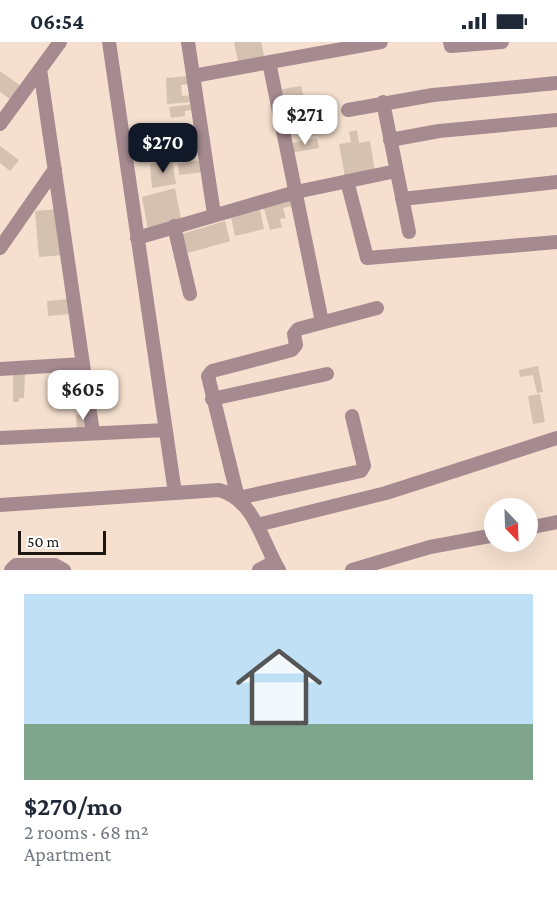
<!DOCTYPE html>
<html lang="en">
<head>
<meta charset="utf-8">
<style>
  :root { --surface:#fff; --page:#f2f2f3; --text:#1f2937; --muted:#747a83; --line:#e0e1e3; --accent:#111827 }
  body { margin:0; font-family:"Crimson Pro",serif; background:var(--page); color:var(--text); height:100vh; display:flex; flex-direction:column; font-size:22px; white-space:nowrap }
  * { box-sizing:border-box; margin:0 }
  p { font-size:20px; color:var(--muted) }
  .icon { flex:none; width:33px; height:33px; fill:none; stroke:currentColor; stroke-width:2; stroke-linecap:round; stroke-linejoin:round }
  .map { position:relative; height:528px; overflow:hidden }
  .panel { display:flex; flex-direction:column; background:var(--surface); flex:1 }
  .panel>* { flex:none }
  .needle { width:39px; rotate:157deg }
  .fabs { position:absolute; left:484px; top:456px; display:grid; gap:12px }
  .fabs a { display:grid; place-items:center; width:54px; height:54px; border-radius:50%; background:var(--surface); box-shadow:0 6px 24px #0002; font-size:30px }
  .scale { position:absolute; left:18px; bottom:15px; width:88px; box-sizing:border-box; padding-left:6px; border:3px solid #1e1711; border-top:0; font-size:16px; line-height:21px; white-space:nowrap; color:#1e1711; -webkit-text-stroke:4px #fff; paint-order:stroke }
  .price { position:absolute; translate:-50% -51px; padding:0 14px; border-radius:12px; background:#fff; color:#222; font-size:20px; line-height:39px; filter:drop-shadow(0 2px 3px #0008) }
  .price::after { content:''; position:absolute; left:50%; top:36px; width:18px; height:14px; margin-left:-9px; background:inherit; clip-path:polygon(0 0,100% 0,50% 100%) }
  .price.on { background:var(--accent); color:#fff }
  ul { padding:0; list-style:none }
  li { display:grid; align-content:center; gap:12px; height:318px; padding:0 24px }
  li+li { border-top:2px solid var(--line) }
  li span { display:grid; place-items:center; height:186px; border-radius:0px; color:#555 }
  li>.icon { margin-inline-start:auto }
  span .icon { width:108px; height:108px; fill:#fffc; stroke-width:1 }
  li b { font-size:26px }
  .status { display:flex; justify-content:space-between; align-items:center; height:42px; padding:0 30px; background:var(--surface); direction:ltr }
  .status svg { height:16px; fill:currentColor }
  .map>svg:first-child { display:block }
</style>
</head>
<body>
<div class="status"><b>06:54</b><svg viewBox="0 0 49 12"><path d="M0 12V9h3v3zM5 12V6h3v6zM10 12V3h3v9zM15 12V0h3v12zM26 1h20v11H26zM47 4h2v5h-2z"/></svg></div>
<div class="map">
<svg width="557" height="528" viewBox="0 0 557 528">
  <rect width="100%" height="100%" fill="#f5e0cf"/>
  <path fill="#d5c1b0" d="M234 0H261L265 18 239 24Z
    M0 29 21 44 11 58 0 50Z
    M190 34V42L181 43 182 54 192 53 193 60 167 62 166 36Z
    M301 44 309 77 284 81 277 48Z
    M194 62 195 68 185 69V74L171 76 169 65Z
    M357 88 359 101 370 99 375 130 345 135 339 102 351 100 349 90Z
    M317 96 319 106 290 111 292 101Z
    M0 104 19 118 10 129 0 121Z
    M172 116 176 142 152 146 150 122Z
    M203 118 205 130 179 133 178 122Z
    M175 146 181 177 148 188 142 155Z
    M294 154 297 163 283 166 286 176 280 177 282 185 270 188 263 163Z
    M59 167 63 213 39 215 35 169Z
    M260 168 264 187 235 194 231 175Z
    M225 179 230 199 188 211 182 192Z
    M68 257 70 272 48 274 47 259Z
    M538 324 543 350 537 351 533 333 520 335 519 328Z
    M84 330 85 344 65 345 64 340H61V331Z
    M13 332H25L24 356H19V360H13Z
    M540 352 545 380 533 382 528 354Z
    M88 371 89 386 77 387 76 373Z"/>
  <g fill="none" stroke-linecap="round" stroke-linejoin="round">
    <path stroke="#a58a90" stroke-width="14" d="M109 0 175 451
      M188 0 214 172
      M450 0 451 4 502 0
      M269 20 322 280
      M40 27 93 391
      M193 34 381 0
      M383 60 409 190
      M348 68 433 53 557 41
      M0 82 60 0
      M390 98 439 89 557 78
      M347 139 367 216 557 200
      M402 157 557 140
      M174 184 190 252
      M137 196 296 150 396 129
      M0 206 55 127
      M0 327 83 322
      M212 357 327 332
      M352 374 364 424 361 429 238 456 208 334 212 329 292 308 296 303 294 292 298 287 377 266
      M0 396 166 388
      M0 463 219 448C255 458 262 500 279 528
      M257 483 386 451 557 396
      M528 486 557 480
      M11 528 16 523H55L64 528
      M259 528 274 520
      M352 528 430 505 495 493"/>
  </g>
</svg>
<div class="fabs">
<a><svg class="needle" viewBox="-14 -14 28 28"><path d="M0-13l5 13h-10z" fill="#e53935"/><path d="M0 13l5-13h-10z" fill="#747a83"/></svg></a>
</div>
<div class="scale">50 m</div>
<b class="price" style="left:305px;top:104px">$271</b>
<b class="price on" style="left:163px;top:132px">$270</b>
<b class="price" style="left:83px;top:379px">$605</b>
</div>
<section class="panel">
<ul>
<li><span style="background:linear-gradient(#bfe0f5 70%,#7fa58c 0)"><svg class="icon" aria-label="home" viewBox="0 0 24 24"><path d="M3 11l9-7 9 7M6 9v11h12V9"/></svg></span><div><b>$270/mo</b><p>2 rooms · 68 m²</p><p>Apartment</p></div></li>
</ul>
</section>
</body>
</html>
